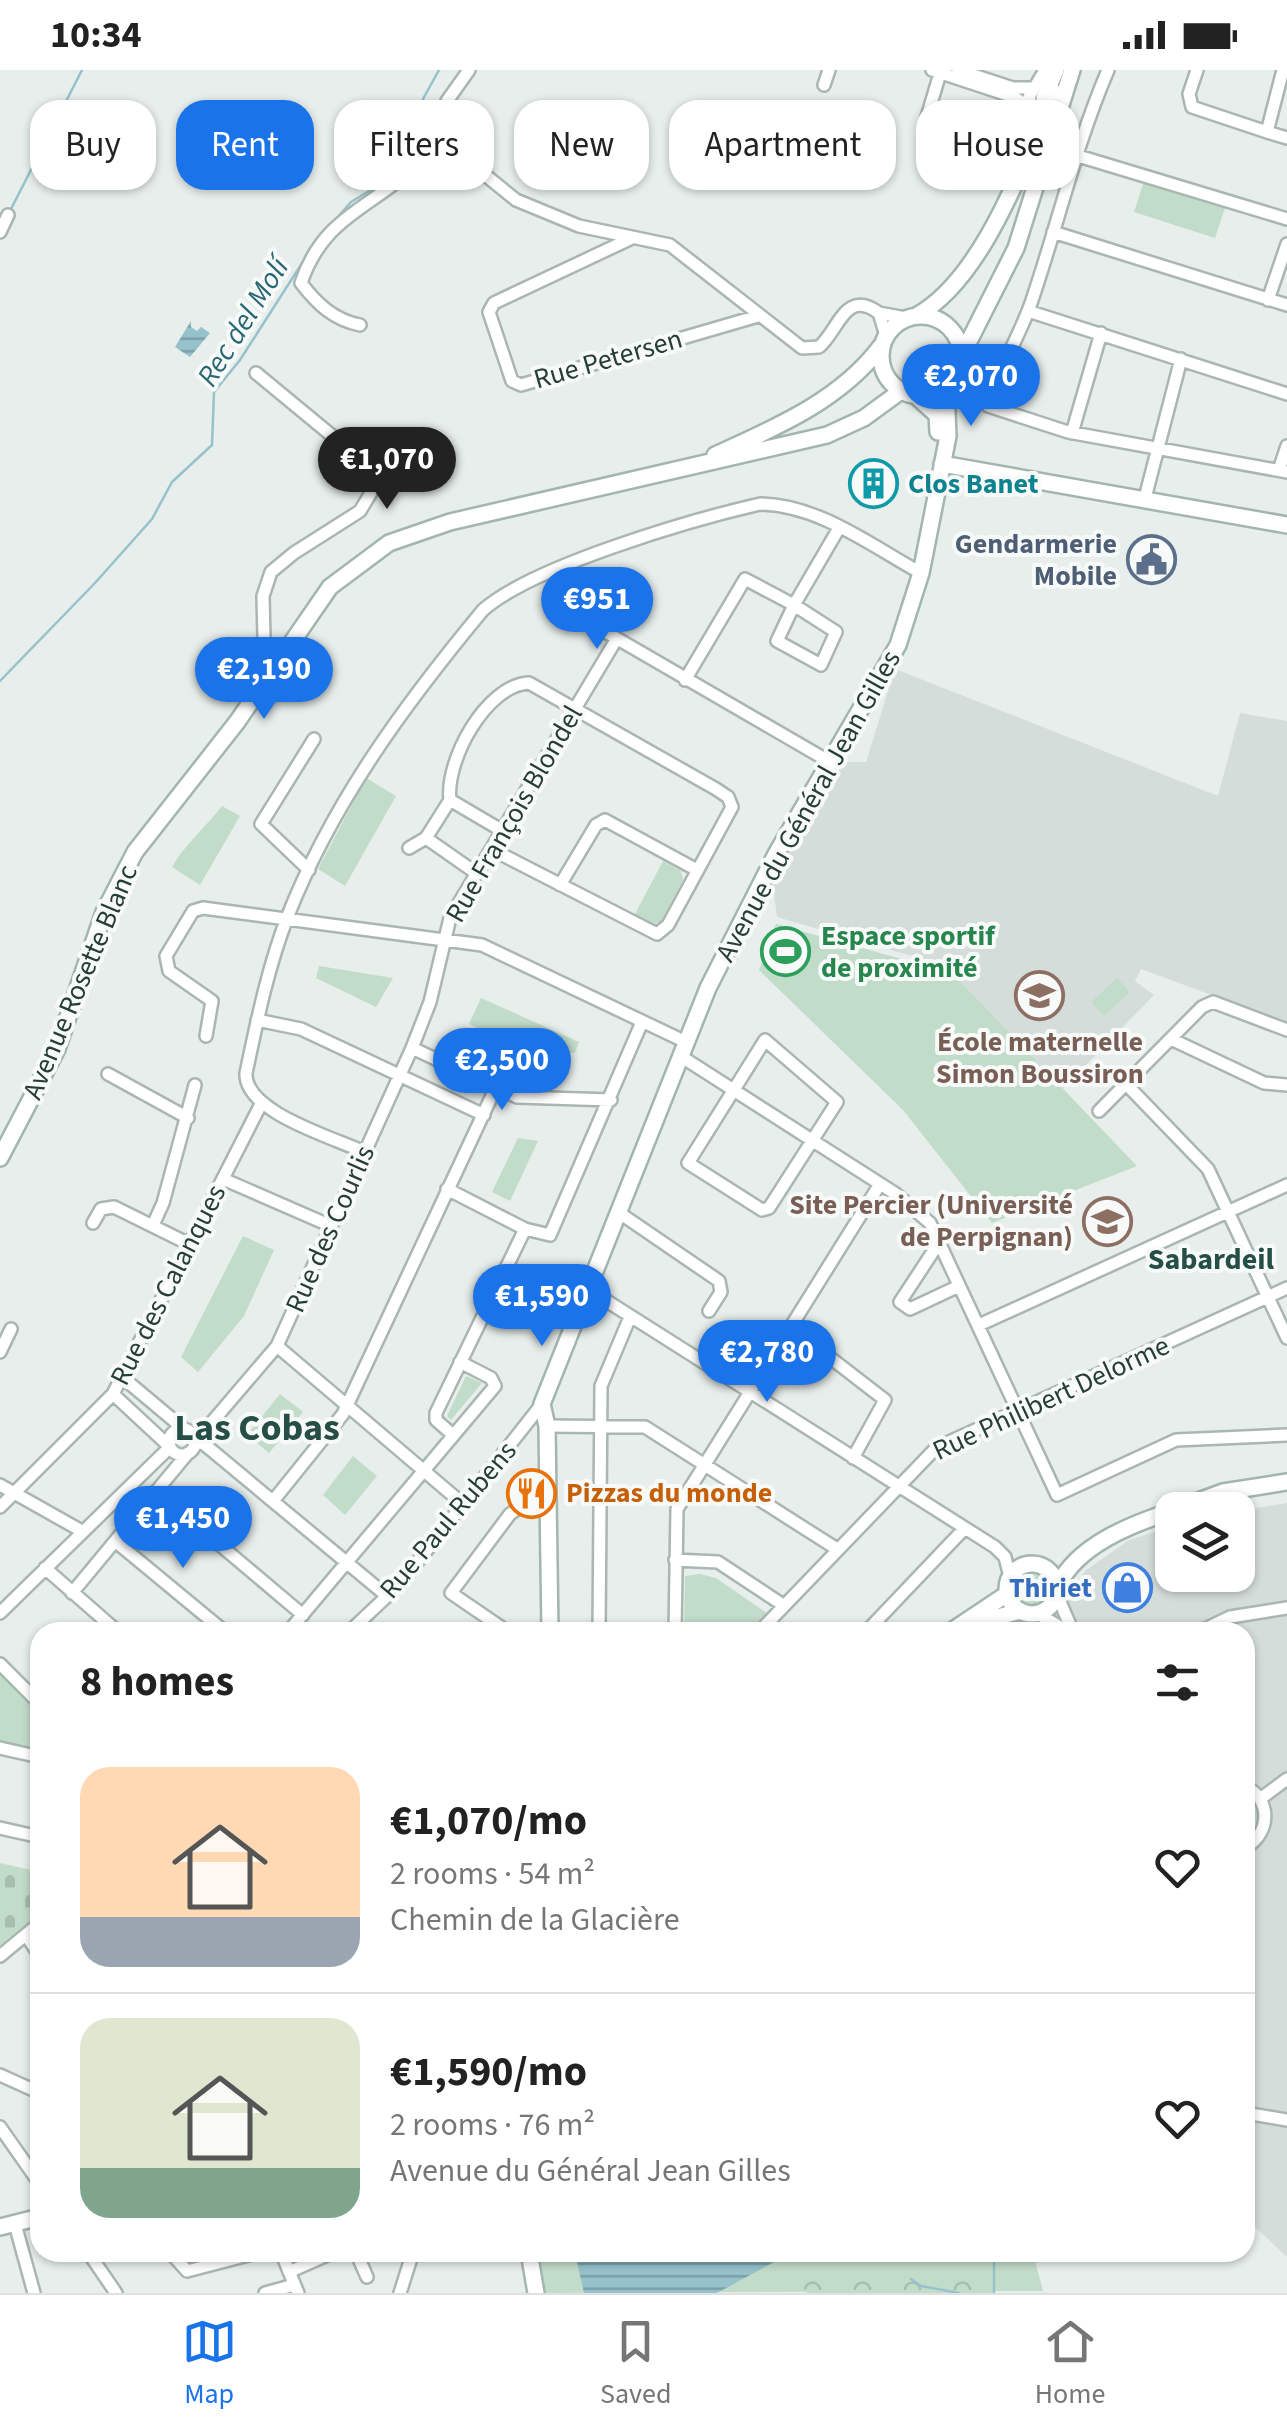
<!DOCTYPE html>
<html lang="en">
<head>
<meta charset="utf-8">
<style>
  :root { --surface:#fff; --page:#f2f2f2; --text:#222; --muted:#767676; --line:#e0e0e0; --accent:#1a73e8 }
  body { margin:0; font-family:"Source Sans 3",sans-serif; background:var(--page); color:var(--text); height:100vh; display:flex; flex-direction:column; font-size:38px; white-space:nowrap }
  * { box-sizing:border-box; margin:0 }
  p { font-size:32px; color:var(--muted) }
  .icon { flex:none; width:55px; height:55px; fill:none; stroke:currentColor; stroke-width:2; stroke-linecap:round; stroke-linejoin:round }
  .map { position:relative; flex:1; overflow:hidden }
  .side { position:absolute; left:30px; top:1552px; width:1225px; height:640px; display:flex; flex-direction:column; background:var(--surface); border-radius:30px; box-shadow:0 2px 8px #0004 }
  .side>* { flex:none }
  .guide { position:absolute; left:30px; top:30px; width:1228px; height:90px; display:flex; gap:20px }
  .tools { position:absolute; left:1155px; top:1422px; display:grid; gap:20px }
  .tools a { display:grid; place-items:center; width:100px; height:100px; border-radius:20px; background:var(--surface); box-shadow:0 2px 8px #0004; font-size:50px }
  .price { position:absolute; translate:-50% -85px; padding:0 22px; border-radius:35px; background:var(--accent); color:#fff; font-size:32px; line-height:65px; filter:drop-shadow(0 2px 5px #0008) }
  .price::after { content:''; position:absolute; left:50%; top:60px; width:30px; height:22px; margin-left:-15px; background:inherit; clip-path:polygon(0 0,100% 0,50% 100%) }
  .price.current { background:#222; color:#fff }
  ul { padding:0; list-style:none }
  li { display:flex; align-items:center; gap:30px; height:250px; padding:0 50px }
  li+li { border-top:2px solid var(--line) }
  li span { display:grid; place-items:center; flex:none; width:280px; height:200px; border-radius:30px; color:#555 }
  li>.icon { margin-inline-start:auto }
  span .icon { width:120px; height:120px; fill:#fffc; stroke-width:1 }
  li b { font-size:42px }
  h2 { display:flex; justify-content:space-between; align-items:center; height:120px; padding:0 50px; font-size:42px }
  .pill { padding:0 35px; border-radius:30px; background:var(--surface); box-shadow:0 2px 8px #0004; font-size:35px; line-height:90px }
  .pill.current { background:var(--accent); color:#fff }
  .status { display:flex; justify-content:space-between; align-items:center; height:70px; padding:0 50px; background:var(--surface); direction:ltr }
  .status svg { height:28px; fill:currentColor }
  .tab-bar { display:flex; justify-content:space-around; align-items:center; height:140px; border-top:2px solid var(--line); background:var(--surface); font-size:28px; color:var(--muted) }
  .tab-bar a { display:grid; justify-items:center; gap:5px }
  .tab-bar .current { color:var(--accent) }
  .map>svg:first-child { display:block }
</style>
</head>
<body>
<div class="status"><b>10:34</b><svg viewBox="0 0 49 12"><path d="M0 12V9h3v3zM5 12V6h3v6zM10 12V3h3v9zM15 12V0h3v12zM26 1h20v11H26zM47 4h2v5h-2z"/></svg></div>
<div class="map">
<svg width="1287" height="2223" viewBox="0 0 1287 2223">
  <defs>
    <pattern id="forest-crowns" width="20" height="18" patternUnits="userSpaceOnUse" patternTransform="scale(2.5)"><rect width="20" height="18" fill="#c2dcca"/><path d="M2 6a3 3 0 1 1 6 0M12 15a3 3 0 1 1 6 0" fill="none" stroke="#a7beae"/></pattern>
    <pattern id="cemetery-stones" width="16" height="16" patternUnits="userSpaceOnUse" patternTransform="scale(2.5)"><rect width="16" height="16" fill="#c2dcca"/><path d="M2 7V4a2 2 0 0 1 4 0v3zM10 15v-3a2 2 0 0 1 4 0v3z" fill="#a7beae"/></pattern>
    <pattern id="garden-dots" width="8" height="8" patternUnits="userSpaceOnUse" patternTransform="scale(2.5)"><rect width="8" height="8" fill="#c2dcca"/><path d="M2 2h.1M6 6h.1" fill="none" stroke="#a7beae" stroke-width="1.8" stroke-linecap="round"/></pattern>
    <pattern id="water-rules" width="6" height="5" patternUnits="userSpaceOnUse" patternTransform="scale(2.5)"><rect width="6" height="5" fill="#96c2cb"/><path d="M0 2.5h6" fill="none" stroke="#7a9fa6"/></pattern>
  </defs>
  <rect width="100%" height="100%" fill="#e7eeeb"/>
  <path fill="#d5ddda" d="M895 599 1218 726 1240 643 1287 651V953L1141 899 1135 911 1154 925 1061 1021 952 903 953 898 777 847 771 800 842 692H866Z
    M1287 1433V2187L1250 2152 1245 2156V1562H990L1053 1543 1085 1501 1129 1470 1172 1456V1505H1238V1441Z"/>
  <path fill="#c2dcca" d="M1144 111 1225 138 1215 168 1134 142Z
    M366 708 396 726 345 816 318 799Z
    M222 736 240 746 200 815 172 797C185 774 205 758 222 736Z
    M663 791 681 801 683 810 661 851 652 855 634 846Z
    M776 854 952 903 1137 1096 992 1153 903 1040 759 900Z
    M319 896 393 908 376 937 316 908Z
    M1117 908 1130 922 1104 946 1091 932Z
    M481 928 579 972 575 983 525 980 469 954Z
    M518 1068 538 1071 510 1131 492 1122Z
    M243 1166 274 1180 244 1246 198 1302 181 1287Z
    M466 1306 482 1313 451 1350 447 1346Z
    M280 1324 303 1342 269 1383 247 1365Z
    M353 1386 377 1406 345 1445 323 1425Z
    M700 1504 716 1508 768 1544 751 1562H684L685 1506Z
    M0 1602 40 1642V1681L0 1672Z
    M1245 1716 1266 1748 1245 1778Z
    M533 2183H1033L1043 2221 542 2223Z"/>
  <path fill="url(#forest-crowns)" d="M915 2201V2205H994V2223H807L802 2216 804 2206Z"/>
  <path fill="url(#cemetery-stones)" d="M0 1793 40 1802V1843L0 1876Z"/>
  <path fill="url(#garden-dots)" d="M1012 1518a20 20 0 1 1 40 0a20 20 0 1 1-40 0Z"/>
  <path fill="url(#water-rules)" d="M191 251V257L197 261 201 257 210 263 190 287 175 277Z
    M785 2182V2186L717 2223H584L575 2183Z"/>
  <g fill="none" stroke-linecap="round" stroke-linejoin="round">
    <path stroke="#96c2cb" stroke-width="2.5" d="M11 139 82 0
      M321 166 351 132 387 110 410 81 423 29 439 0
      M0 611 95 513 152 449 172 412 212 375 214 322 240 290 313 176
      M994 2182V2223
      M911 2209 921 2216 959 2223"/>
    <defs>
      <path id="street" d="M469 0 447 31 445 51 484 104 516 130 579 156 670 175 802 278 819 277C839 260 845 218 879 243
        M932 0 1014 27 1028 37
        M958 0 1013 18H1032
        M1108 0C1075 77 1057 158 1030 236 1017 271 998 300 988 336L1068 362 1287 402
        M1197 0 1189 24 1192 37 1267 62
        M1283 0 1267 62 1287 68
        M824 15 829 0
        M927 47 941 0
        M1035 50 1029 27 1045 0
        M1075 85 1287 149
        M0 162 8 145
        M1053 162 1287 235
        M632 168 494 233 489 242 512 311 521 315 758 246
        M1268 230 1287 174
        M1028 241 1287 324
        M360 255C334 250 317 234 301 213 323 148 367 140 412 99 425 86 436 72 450 60
        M886 266 879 243 906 248
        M256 303 365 393 378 411 360 441 294 483 271 502 263 526 265 610
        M1072 363 1101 263
        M1279 400 1287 376
        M1145 428 1181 289
        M567 497 604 561 830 692
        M794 535 836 562 821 595 777 571Z
        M685 610 745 509 794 535 839 458
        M450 730C445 691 486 615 529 613L716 719 728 727 732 737 668 855 657 864 491 779
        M409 778 426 768
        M309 800 261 754 314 669
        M476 803 426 768 450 730 501 760
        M560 815 596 755 605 750 697 800
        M257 950 301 959 484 1045
        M206 966 212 931 169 901 166 886 193 841 203 838 482 875 688 973
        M1171 969 1264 1013 1287 1015
        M765 970 837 1032 769 1138 762 1140 688 1093Z
        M412 978 517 1027 611 1030
        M682 987 896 1124 930 1153 1057 1425 1176 1370 1287 1365
        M108 1004 188 1048
        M1126 1014 1208 1099 1287 1268
        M1099 1041 1202 937 1213 932 1287 960
        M364 1082C332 1067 244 1042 246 1003 257 951 268 897 287 848 332 733 405 634 483 540 533 496 691 450 760 434 819 435 870 475 921 503
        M223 1109 331 1156
        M447 1119 525 1159 550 1165 642 952
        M621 1144 719 1211 721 1222 709 1241
        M93 1153 101 1139 114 1137 189 1174
        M153 1155 163 1133 195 1015
        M940 1171 900 1232 910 1239 959 1216
        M591 1221 995 1477 1005 1487 1010 1507
        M979 1255 1287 1115
        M277 1276 463 1434
        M0 1282 11 1259
        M828 1286 885 1330 853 1388
        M122 1307 184 1359
        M547 1356 645 1357 837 1479
        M169 1372a13 13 0 1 1 26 0a13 13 0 1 1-26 0Z
        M453 1365 436 1350V1343L525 1159
        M0 1415 80 1460
        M156 1421 303 1545
        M273 1431 343 1344 496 1017
        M0 1437 113 1324 260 1036
        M115 1471 225 1562
        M675 1490 718 1492 783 1535
        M45 1498 118 1562
        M72 1523 188 1383
        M1057 1525 1073 1562
        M387 1526 204 1374 195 1372 277 1276 412 978 430 932 450 848 616 570
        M0 1543 170 1377 113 1324
        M1038 1544 1069 1562
        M288 1562 495 1316 491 1308 460 1292
        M349 1562 400 1514 542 1334
        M508 1562 451 1523 510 1444 520 1437 549 1439
        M599 1562 601 1316 630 1247
        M675 1562 677 1439 880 1114
        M759 1562 936 1378 1287 1218
        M866 1562 964 1459
        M1199 1562 1230 1547 1287 1538
        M0 1594 40 1634
        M0 1678 40 1687
        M1245 1716C1272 1730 1271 1763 1245 1778
        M1260 1729 1287 1709
        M0 1758 40 1767
        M26 1865 40 1886
        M0 1886 40 1853
        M0 2005 40 2023
        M1245 2043 1287 2050
        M0 2057 40 2114
        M15 2154 34 2223
        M88 2182 116 2223
        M170 2182 187 2201 260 2182
        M281 2182 298 2223
        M356 2182 367 2207
        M289 2202 334 2182
        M265 2223 294 2215
        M400 2223 413 2182"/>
      <path id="secondary" d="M1044 28 1056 0
        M881 286a40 40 0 1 1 80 0a40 40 0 1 1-80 0Z
        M916 246C984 209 1024 90 1054 22
        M961 287 1016 178 1072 0
        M916 326 937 345 938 362
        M715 385C775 358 841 330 881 276
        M942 394 1287 455
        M0 1088 57 979 104 842 135 782 237 652 330 517 389 473 450 452 827 365 864 348 901 321
        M1174 1440 1223 1422 1287 1412
        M1007 1519a25 25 0 1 1 50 0a25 25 0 1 1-50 0Z
        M1058 1516C1077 1475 1132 1454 1172 1441
        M966 1556 1020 1541
        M550 1562 547 1356 542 1334 708 918 776 784 898 575 921 503 948 366 946 317
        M950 1562 1007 1524
        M0 2157 40 2147
        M529 2182 536 2223"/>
    </defs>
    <use href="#street" stroke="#aab6b2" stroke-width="16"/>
    <use href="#secondary" stroke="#a3b5af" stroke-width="20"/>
    <use href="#street" stroke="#fff" stroke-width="11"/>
    <use href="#secondary" stroke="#fff" stroke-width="15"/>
  </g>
  <defs>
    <symbol id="building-ring" viewBox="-11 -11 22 22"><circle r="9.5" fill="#f7faf9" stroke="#0f9aa8" stroke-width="1.5"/><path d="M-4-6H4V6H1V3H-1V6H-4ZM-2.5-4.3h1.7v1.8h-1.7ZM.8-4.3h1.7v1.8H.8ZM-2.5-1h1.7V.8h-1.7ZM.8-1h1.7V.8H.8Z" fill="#0f9aa8"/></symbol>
    <symbol id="civic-ring" viewBox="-11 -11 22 22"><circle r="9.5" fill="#f7faf9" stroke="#5c6f8a" stroke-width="1.5"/><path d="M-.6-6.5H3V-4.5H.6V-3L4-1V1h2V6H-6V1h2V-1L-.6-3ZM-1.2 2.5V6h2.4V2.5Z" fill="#5c6f8a"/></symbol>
    <symbol id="stadium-ring" viewBox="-11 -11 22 22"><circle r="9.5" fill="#f7faf9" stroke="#2e9e5b" stroke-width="1.5"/><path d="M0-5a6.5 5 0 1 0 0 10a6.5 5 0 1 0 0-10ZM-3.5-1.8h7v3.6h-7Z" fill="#2e9e5b"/></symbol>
    <symbol id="school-ring" viewBox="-11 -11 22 22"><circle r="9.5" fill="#f7faf9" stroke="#8d6e63" stroke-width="1.5"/><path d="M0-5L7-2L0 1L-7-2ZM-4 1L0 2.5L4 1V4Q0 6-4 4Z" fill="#8d6e63"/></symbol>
    <symbol id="university-ring" viewBox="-11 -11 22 22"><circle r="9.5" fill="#f7faf9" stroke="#8d6e63" stroke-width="1.5"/><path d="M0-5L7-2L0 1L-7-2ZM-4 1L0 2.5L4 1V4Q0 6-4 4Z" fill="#8d6e63"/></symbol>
    <symbol id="restaurant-ring" viewBox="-11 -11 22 22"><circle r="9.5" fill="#f7faf9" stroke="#e8710a" stroke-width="1.5"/><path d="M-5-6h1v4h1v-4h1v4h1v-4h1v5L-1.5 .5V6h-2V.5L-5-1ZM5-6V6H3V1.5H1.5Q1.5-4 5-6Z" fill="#e8710a"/></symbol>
    <symbol id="shop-ring" viewBox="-11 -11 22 22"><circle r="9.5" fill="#f7faf9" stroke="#3f7fe0" stroke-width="1.5"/><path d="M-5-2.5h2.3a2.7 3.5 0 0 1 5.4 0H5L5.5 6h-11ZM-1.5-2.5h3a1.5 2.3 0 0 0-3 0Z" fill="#3f7fe0"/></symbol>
  </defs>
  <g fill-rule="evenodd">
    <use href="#building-ring" x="846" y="386" width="55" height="55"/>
    <use href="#civic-ring" x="1124" y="462" width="55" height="55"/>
    <use href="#stadium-ring" x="758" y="854" width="55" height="55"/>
    <use href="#school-ring" x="1012" y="898" width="55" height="55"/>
    <use href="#university-ring" x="1080" y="1124" width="55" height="55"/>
    <use href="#restaurant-ring" x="504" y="1396" width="55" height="55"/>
    <use href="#shop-ring" x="1100" y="1490" width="55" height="55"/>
  </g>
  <g text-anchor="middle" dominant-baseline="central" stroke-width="8" stroke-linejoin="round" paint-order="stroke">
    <g font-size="28" fill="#273e38" stroke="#f7faf9">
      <text transform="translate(608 289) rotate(-16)">Rue Petersen</text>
      <text transform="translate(808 736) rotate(-61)">Avenue du Général Jean Gilles</text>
      <text transform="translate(514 744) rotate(-60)">Rue François Blondel</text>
      <text transform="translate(80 912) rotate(-67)">Avenue Rosette Blanc</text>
      <text transform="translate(330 1159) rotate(-66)">Rue des Courlis</text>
      <text transform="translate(168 1215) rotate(-63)">Rue des Calanques</text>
      <text transform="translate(1051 1328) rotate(-25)">Rue Philibert Delorme</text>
      <text transform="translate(448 1450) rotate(-50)">Rue Paul Rubens</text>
    </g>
    <g font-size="28" font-weight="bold" fill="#0d838f" stroke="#f7faf9" text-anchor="start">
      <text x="908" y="414">Clos Banet</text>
    </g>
    <g font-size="28" font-weight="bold" fill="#4e5e75" stroke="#f7faf9" text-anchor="end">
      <text x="1117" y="474">Gendarmerie<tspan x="1117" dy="32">Mobile</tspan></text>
    </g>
    <g font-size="28" font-weight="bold" fill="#27864d" stroke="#f7faf9" text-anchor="start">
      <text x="821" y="866">Espace sportif<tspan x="821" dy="32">de proximité</tspan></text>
    </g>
    <g font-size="28" font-weight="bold" fill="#785e54" stroke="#f7faf9">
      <text x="1040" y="972">École maternelle<tspan x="1040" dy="32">Simon Boussiron</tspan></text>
      <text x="1073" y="1135" text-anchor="end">Site Percier (Université<tspan x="1073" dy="32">de Perpignan)</tspan></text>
    </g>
    <g font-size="28" font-weight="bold" fill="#c56008" stroke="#f7faf9" text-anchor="start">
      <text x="566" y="1423">Pizzas du monde</text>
    </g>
    <g font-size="28" font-weight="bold" fill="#366cbe" stroke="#f7faf9" text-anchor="end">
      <text x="1092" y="1518">Thiriet</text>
    </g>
    <g font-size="30" font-style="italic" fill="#286673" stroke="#f7faf9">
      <text transform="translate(243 252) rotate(-58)">Rec del Molí</text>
    </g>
    <g font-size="30" font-weight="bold" fill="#254e44" stroke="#f7faf9">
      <text x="1211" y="1189">Sabardeil</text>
    </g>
    <g font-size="38" font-weight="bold" fill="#254e44" stroke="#f7faf9">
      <text x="257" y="1358">Las Cobas</text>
    </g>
  </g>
</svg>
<div class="tools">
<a><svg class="icon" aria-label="layers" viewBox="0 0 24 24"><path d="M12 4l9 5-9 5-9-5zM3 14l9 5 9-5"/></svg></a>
</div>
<b class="price" style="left:971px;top:359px">€2,070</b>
<b class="price current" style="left:387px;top:442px">€1,070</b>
<b class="price" style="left:597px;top:582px">€951</b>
<b class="price" style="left:264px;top:652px">€2,190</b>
<b class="price" style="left:502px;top:1043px">€2,500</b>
<b class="price" style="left:542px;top:1279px">€1,590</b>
<b class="price" style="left:767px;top:1335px">€2,780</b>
<b class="price" style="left:183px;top:1501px">€1,450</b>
<div class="guide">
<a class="pill">Buy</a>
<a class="pill current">Rent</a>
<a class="pill">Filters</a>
<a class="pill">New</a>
<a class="pill">Apartment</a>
<a class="pill">House</a>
</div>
<section class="side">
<h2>8 homes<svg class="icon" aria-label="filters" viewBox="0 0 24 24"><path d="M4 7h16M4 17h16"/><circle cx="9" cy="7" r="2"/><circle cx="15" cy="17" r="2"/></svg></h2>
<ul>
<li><span style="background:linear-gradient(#ffd9b3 75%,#9aa5b1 0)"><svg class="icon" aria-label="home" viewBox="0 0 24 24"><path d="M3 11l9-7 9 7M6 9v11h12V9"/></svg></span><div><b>€1,070/mo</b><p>2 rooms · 54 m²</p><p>Chemin de la Glacière</p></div><svg class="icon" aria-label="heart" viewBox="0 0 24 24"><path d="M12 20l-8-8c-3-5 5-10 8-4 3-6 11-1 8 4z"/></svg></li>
<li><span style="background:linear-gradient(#dfe7d0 75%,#7fa58c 0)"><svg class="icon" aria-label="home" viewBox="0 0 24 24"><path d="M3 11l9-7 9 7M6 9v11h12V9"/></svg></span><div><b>€1,590/mo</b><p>2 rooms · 76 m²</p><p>Avenue du Général Jean Gilles</p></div><svg class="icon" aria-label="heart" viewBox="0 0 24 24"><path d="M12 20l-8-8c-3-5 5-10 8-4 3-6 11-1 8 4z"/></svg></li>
</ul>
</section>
</div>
<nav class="tab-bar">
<a class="current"><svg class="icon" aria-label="map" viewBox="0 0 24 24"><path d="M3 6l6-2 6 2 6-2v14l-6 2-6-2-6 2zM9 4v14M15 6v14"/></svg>Map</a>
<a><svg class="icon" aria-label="saved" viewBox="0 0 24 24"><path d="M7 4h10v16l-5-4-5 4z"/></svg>Saved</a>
<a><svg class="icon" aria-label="home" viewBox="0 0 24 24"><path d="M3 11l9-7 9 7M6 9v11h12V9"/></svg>Home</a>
</nav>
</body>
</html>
